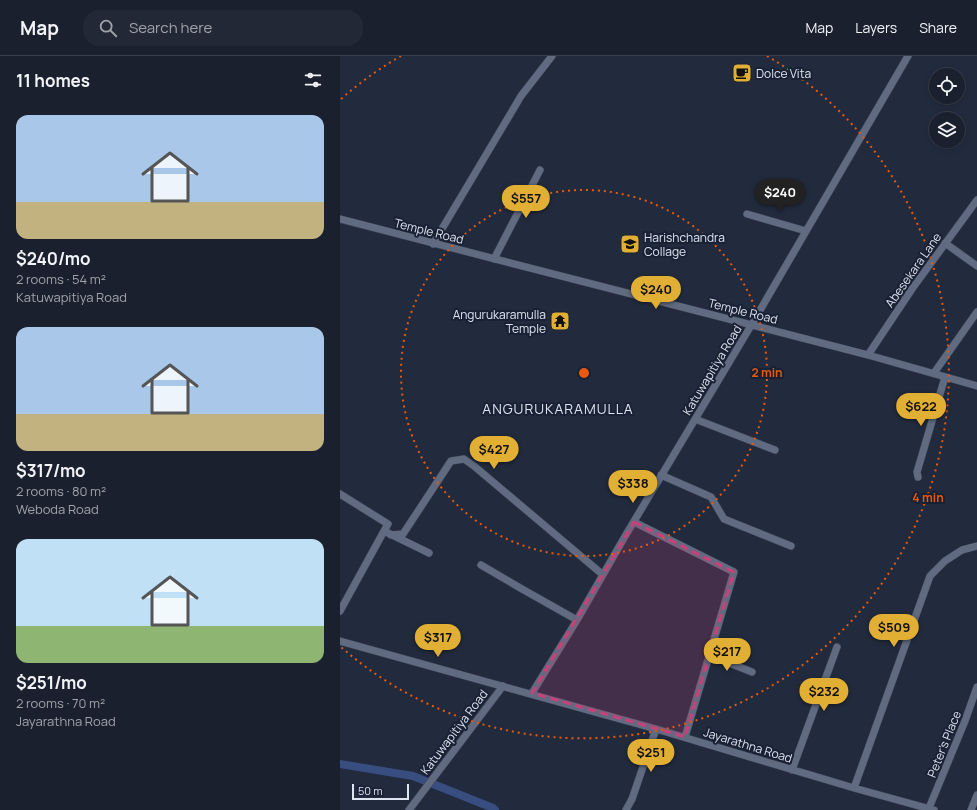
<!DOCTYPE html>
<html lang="en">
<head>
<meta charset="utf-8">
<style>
  :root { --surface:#1a202e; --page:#232836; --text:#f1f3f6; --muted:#9fa3aa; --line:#383e4a; --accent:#e1af34 }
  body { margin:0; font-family:Manrope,sans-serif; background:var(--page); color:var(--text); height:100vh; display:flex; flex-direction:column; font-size:15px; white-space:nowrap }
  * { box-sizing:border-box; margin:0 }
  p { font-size:13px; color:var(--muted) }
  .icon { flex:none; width:22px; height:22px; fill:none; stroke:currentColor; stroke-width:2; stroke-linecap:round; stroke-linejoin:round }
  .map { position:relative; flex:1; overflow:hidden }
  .panel { display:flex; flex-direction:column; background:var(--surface); width:340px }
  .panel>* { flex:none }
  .controls { position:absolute; left:589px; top:12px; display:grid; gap:8px }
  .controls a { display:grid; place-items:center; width:36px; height:36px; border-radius:50%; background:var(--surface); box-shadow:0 2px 6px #0003,0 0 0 1px var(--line); font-size:20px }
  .scale { position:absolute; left:12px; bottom:10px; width:57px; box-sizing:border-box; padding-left:4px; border:2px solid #dee4f1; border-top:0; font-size:11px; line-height:14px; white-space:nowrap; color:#dee4f1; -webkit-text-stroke:3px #192134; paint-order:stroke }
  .price { position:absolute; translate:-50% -34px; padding:0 9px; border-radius:14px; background:var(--accent); color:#111; font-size:13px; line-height:26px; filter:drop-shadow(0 1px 2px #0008) }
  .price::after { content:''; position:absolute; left:50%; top:24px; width:12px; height:9px; margin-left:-6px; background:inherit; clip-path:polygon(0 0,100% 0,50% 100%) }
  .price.current { background:#222; color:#fff }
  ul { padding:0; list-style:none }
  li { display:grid; align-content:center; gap:8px; height:212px; padding:0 16px }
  li span { display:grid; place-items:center; height:124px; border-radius:12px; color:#555 }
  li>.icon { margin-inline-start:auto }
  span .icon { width:72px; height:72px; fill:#fffc; stroke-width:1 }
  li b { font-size:17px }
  h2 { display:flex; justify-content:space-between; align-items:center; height:48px; padding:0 16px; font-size:17px }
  header { display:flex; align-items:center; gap:24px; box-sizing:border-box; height:56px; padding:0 20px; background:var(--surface); border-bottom:1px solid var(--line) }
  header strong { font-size:19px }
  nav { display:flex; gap:22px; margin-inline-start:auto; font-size:14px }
  .search { width:280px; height:36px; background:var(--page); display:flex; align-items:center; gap:10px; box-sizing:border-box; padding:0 14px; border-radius:16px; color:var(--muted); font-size:15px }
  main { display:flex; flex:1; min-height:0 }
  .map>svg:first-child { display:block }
</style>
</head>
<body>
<header>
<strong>Map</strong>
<div class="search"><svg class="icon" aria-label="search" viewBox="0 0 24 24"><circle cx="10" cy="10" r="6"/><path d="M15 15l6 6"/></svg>Search here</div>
<nav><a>Map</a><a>Layers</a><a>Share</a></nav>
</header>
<main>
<section class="panel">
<h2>11 homes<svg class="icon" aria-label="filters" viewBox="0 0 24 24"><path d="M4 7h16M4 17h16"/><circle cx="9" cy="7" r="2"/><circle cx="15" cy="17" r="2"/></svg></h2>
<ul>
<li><span style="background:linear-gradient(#a9c7e8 70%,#c2b280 0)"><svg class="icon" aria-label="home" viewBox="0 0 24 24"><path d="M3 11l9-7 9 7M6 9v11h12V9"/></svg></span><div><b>$240/mo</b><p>2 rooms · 54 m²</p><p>Katuwapitiya Road</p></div></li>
<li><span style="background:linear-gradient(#a9c7e8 70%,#c2b280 0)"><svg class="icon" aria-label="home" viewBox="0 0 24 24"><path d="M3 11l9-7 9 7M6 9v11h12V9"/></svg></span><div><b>$317/mo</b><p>2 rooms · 80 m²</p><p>Weboda Road</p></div></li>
<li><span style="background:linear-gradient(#bfe0f5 70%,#8fb573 0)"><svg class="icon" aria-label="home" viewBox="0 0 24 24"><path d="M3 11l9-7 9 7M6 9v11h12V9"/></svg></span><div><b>$251/mo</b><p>2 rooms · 70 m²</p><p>Jayarathna Road</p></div></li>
</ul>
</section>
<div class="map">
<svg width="637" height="754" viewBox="0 0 637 754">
  <rect width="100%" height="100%" fill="#222b3e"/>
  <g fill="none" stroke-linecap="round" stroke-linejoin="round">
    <path stroke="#384e80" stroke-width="8" d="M0 708 73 720 153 752 155 754"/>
    <defs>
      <path id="minor" d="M407 158 466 175
        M0 163 528 299 637 330
        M605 187 637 210
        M93 188 181 40 212 0
        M154 203 200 114
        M528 299 572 233 637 144
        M594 317 637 256
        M355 363 435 394
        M321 419 371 441 384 463 451 490
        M578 421 577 416 605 321
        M0 438 48 468 44 475 89 497
        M294 466 394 516 345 681
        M51 479 63 478 111 405 124 403 134 410 262 518
        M141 509 182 533 237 564
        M0 555 44 475
        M0 585 316 673 514 732 594 754
        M369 599 412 616
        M192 637 237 564 284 482 412 268 568 0
        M452 714 497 591
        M514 732 590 520 605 505 622 494 637 490
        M589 752 625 665 637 631
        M69 754 163 630
        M286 754 292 743 316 673
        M631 754 637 739"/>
    </defs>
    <use href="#minor" stroke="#3e4555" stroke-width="8"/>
    <use href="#minor" stroke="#606b81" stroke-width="7"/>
  </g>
  <path fill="#c84179" fill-opacity="0.2" stroke="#c84179" stroke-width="3" stroke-dasharray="8 5" stroke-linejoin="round" d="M294 466 394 516 345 681 192 637Z"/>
  <g fill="none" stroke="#e8590c" stroke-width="2" stroke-dasharray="2 4">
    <circle cx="244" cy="317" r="183"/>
    <path d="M1 43A366 366 0 0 1 61 0M427 0A366 366 0 1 1 1 591"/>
  </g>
  <defs>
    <symbol id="cafe-square" viewBox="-11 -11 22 22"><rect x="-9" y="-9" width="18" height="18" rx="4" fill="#e1af34" stroke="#192134"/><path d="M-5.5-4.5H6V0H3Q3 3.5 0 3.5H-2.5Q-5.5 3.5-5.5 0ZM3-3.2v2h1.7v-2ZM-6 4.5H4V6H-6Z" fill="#111"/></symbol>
    <symbol id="school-square" viewBox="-11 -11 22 22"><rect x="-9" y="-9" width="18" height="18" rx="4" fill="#e1af34" stroke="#192134"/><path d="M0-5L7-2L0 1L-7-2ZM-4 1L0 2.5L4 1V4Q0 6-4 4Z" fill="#111"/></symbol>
    <symbol id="temple-square" viewBox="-11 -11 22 22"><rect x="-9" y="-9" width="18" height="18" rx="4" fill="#e1af34" stroke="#192134"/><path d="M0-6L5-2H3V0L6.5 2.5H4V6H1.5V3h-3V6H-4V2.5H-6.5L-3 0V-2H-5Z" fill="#111"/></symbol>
  </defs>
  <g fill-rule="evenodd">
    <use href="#cafe-square" x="391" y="6" width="22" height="22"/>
    <use href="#school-square" x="279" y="177" width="22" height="22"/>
    <use href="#temple-square" x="209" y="254" width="22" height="22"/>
  </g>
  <g text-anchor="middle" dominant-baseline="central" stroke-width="4" stroke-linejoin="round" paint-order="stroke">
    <g font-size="12" fill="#dee4f1" stroke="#192134" text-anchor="start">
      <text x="416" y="17">Dolce Vita</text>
      <text x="304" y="181">Harishchandra<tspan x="304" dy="14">Collage</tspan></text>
      <text x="206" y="258" text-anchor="end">Angurukaramulla<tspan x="206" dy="14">Temple</tspan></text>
    </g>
    <g font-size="12" fill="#dee4f1" stroke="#192134">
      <text transform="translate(89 175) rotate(14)">Temple Road</text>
      <text transform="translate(573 214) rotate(-55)">Abesekara Lane</text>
      <text transform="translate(403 255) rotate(14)">Temple Road</text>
      <text transform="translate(372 314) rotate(-59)">Katuwapitiya Road</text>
      <text transform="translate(114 676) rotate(-53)">Katuwapitiya Road</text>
      <text transform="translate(604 688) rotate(-68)">Peter's Place</text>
      <text transform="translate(408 689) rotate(17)">Jayarathna Road</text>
    </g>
    <g font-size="14" letter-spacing="1" fill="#dee4f1" stroke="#192134">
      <text x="218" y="352">ANGURUKARAMULLA</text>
    </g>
  </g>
  <circle cx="244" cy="317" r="6" fill="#e8590c" stroke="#192134" stroke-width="2"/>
  <g font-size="12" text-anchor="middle" font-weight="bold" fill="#e8590c" stroke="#192134" stroke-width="4" stroke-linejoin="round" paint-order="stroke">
    <text x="427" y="321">2 min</text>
    <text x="588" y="446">4 min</text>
  </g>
</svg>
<div class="controls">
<a><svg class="icon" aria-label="locate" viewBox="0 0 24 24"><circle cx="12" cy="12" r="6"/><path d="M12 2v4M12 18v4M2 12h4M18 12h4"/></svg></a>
<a><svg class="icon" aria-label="layers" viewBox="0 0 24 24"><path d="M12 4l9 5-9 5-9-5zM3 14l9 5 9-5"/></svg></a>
</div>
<div class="scale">50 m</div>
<b class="price current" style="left:440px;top:157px">$240</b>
<b class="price" style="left:186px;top:163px">$557</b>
<b class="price" style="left:316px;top:254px">$240</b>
<b class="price" style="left:581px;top:371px">$622</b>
<b class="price" style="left:154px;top:414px">$427</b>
<b class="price" style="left:293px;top:448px">$338</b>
<b class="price" style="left:554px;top:592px">$509</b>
<b class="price" style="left:98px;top:602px">$317</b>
<b class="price" style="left:387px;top:616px">$217</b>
<b class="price" style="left:484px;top:656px">$232</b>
<b class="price" style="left:311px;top:717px">$251</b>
</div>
</main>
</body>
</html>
